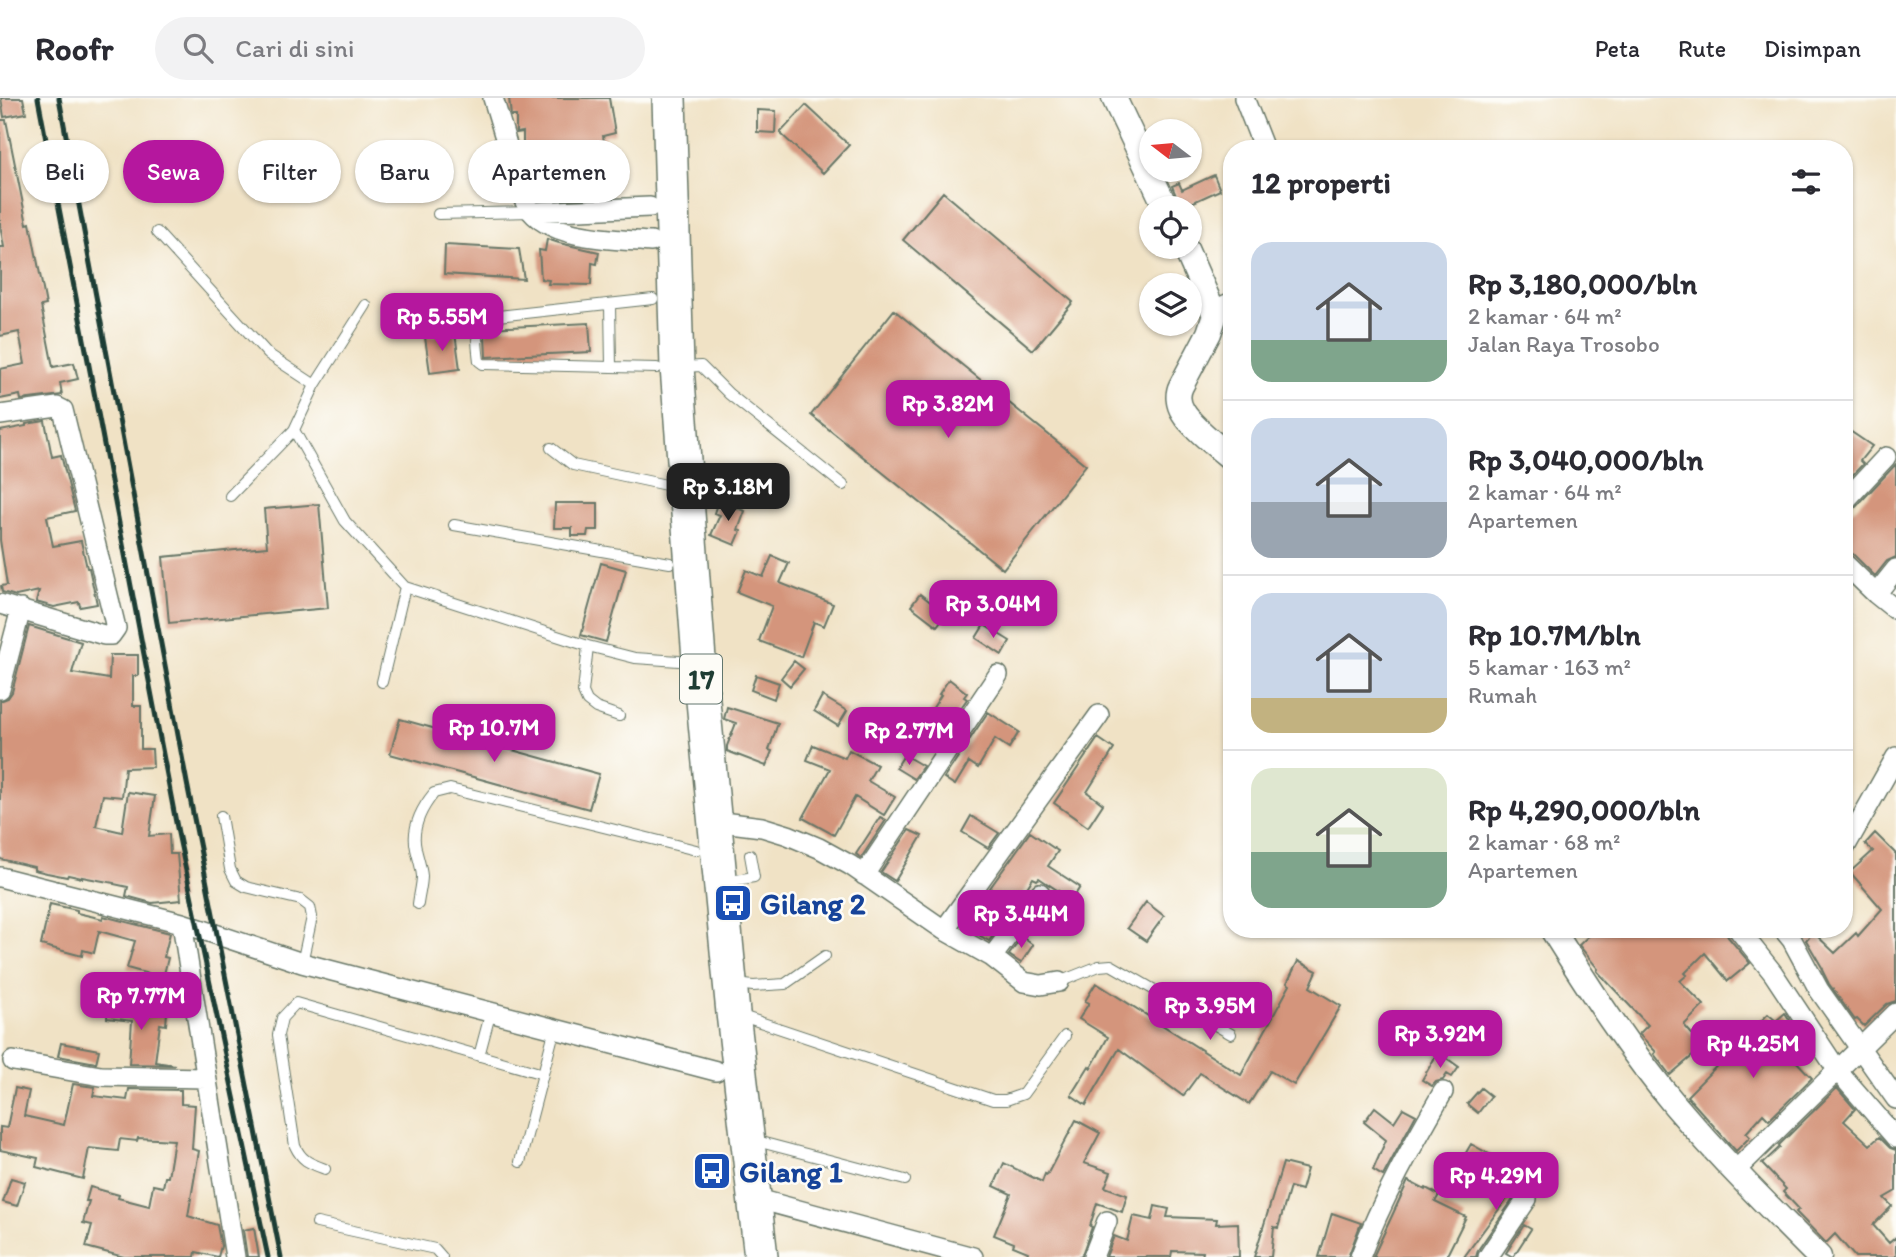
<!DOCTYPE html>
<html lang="id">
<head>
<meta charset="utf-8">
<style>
  :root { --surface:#fff; --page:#f2f2f3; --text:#2b2b33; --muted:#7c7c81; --line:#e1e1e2; --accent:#b5179e }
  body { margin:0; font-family:Itim,sans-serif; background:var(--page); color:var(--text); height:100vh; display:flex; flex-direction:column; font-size:26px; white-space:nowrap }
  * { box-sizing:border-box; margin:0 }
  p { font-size:23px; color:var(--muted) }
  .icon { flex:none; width:38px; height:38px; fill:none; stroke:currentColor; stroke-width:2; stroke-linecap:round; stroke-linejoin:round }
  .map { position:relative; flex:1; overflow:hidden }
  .side { position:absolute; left:1223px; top:42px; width:630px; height:798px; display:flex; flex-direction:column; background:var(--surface); border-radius:28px; box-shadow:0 2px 5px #0004 }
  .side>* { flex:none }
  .hud { position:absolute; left:21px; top:42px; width:665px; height:63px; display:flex; gap:14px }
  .needle { width:46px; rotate:286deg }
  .buttons { position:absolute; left:1139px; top:21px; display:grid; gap:14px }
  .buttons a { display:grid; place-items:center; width:63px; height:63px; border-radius:50%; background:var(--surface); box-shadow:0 2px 5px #0004; font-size:35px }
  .price { position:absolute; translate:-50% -60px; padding:0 16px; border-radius:14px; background:var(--accent); color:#fff; font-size:23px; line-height:46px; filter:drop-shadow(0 2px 4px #0008) }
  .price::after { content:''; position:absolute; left:50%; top:42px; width:21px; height:16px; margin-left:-10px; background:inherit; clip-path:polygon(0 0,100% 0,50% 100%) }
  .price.active { background:#222; color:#fff }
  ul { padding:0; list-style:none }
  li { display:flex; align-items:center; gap:21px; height:175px; padding:0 28px }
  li+li { border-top:2px solid var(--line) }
  li span { display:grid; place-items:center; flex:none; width:196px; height:140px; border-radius:21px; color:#555 }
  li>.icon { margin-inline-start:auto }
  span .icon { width:84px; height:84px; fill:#fffc; stroke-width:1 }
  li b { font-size:30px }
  h2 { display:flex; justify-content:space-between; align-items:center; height:84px; padding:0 28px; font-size:30px }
  .tag { padding:0 24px; border-radius:32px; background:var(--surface); box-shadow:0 2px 5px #0004; font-size:24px; line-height:63px }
  .tag.active { background:var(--accent); color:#fff }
  header { display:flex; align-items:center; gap:42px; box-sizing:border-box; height:98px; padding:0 35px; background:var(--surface); border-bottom:2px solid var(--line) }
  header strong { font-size:33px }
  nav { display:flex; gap:38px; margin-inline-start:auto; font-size:24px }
  .search { width:490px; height:63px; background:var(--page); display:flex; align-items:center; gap:18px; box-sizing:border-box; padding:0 24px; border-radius:38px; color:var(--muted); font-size:26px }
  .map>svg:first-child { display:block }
</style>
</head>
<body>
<header>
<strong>Roofr</strong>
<div class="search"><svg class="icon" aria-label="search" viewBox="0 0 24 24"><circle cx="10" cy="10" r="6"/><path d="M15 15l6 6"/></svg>Cari di sini</div>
<nav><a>Peta</a><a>Rute</a><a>Disimpan</a></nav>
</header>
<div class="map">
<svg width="1896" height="1159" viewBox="0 0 1896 1159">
  <rect width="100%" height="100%" fill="#fdfcf7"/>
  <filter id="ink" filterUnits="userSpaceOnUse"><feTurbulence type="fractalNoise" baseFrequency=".0143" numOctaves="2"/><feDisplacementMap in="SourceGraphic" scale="14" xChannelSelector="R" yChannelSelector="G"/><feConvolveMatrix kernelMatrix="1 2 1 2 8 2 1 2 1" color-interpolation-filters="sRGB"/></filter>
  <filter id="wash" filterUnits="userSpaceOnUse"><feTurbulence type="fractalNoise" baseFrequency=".00686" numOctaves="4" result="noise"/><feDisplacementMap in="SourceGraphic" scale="28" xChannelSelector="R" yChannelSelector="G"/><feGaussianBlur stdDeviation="1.57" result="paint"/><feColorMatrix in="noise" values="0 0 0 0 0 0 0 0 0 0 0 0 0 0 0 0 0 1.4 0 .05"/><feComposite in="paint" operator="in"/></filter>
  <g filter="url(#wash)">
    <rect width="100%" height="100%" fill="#f0e2c5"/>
    <g id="blocks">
      <path fill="#d4957c" d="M1 0H23L26 15 4 19Z
        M509 0H609L615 35 603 38 604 43 583 45 590 69 598 86 584 94V100L538 102 535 85H531L523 58V34L516 35V18H511Z
        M806 7 849 47 823 75 780 35Z
        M757 12 776 13 775 35 757 34Z
        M0 22H6L27 126 30 125 46 207 41 208 53 269 74 265 78 281 60 285 62 297 21 302 20 297 0 301V271L25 266 19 234 0 238V149H4L0 127Z
        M501 69 506 88 499 89V86L473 87V73Z
        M1214 77 1220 92 1187 107 1189 110H1181L1172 88 1179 85 1182 92Z
        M943 94 1073 204 1033 252 903 142Z
        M547 141 559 145 599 154 597 166 592 165 591 187 548 186 549 182 541 181 539 152 545 153Z
        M445 147 519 151 524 181 444 176Z
        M894 212 1086 367 1003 471 811 317Z
        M589 225 591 254 486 259 485 237 488 230Z
        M455 235 460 271 430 275 425 239Z
        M45 323 52 359 61 357 75 413 47 419 53 448 81 443 87 470H89L97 506 80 509 79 504 54 509 36 504 39 493 16 498 2 494 1 488 7 487 0 442V333L26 328V326Z
        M1844 329 1872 348 1860 363 1863 366 1844 386Z
        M1896 366V459L1887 463 1875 478 1853 456 1844 453V419L1853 412Z
        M718 403 745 413 738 432 741 433 735 447 711 437 720 417 714 415Z
        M555 405H598V432H588L587 438H572V430H554Z
        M319 406 328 510 169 525 163 459 267 449 264 411Z
        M772 458 789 465 780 485 833 506 824 528 814 524 801 559 759 543 772 508 737 494 746 472 763 479Z
        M601 465 626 472 606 544 581 537Z
        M920 496 946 516 937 528 911 508Z
        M984 527 1010 543 1002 557 976 540Z
        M29 528 81 544 72 575 109 581 110 557H138V578H133V608H141V651H152L153 669 125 670 122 699 103 697 96 728 122 734 128 694 155 698 149 738 169 736 170 756H177L181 802 152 805 126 798 128 789 114 786V785L82 779V780L68 777 67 779 47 775 34 772V769L0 761V603L8 600 12 594Z
        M794 563 804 571 790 588 781 580Z
        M756 577 779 585 774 601 751 592Z
        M949 581 967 595 964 599 967 601 943 636 924 624 941 597 939 596Z
        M822 598 847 613 838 628 814 613Z
        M727 609 778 625 769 652 772 653 766 668 727 653V648L736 625 724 621Z
        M988 614 1019 634 1009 650 995 641 978 670 969 664 955 687 944 680Z
        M400 621 599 676 589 711 390 656Z
        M1098 640 1114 651 1087 694 1103 706 1088 729 1054 705Z
        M813 647 845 660 849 652 877 667 868 683 895 699 884 717 855 699 834 737 803 720 830 671 807 662Z
        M904 657 923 668 914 681 896 670Z
        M971 718 999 735 988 750 962 734Z
        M880 719 886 722 861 760 856 756Z
        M909 732 922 738 895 783 881 774Z
        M1030 734 1058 753 1048 768 1080 789 1072 802 1039 780 1037 782 1033 780 1018 804 989 843 972 833 978 823 970 818Z
        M1875 735 1896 756V903L1887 906 1864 928 1857 921 1855 922 1829 886 1822 872 1823 871 1806 842 1813 834 1835 855 1856 835 1858 838 1882 811 1850 774 1873 753 1865 746Z
        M1146 804 1164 818 1146 843 1127 830Z
        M50 806 77 812V815L103 821V818L170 835 164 859 168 860 163 880 127 870 135 843 99 833 94 855 83 852 82 858 41 847Z
        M1596 831H1726L1728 839 1750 865 1728 883 1705 855 1685 875 1687 877 1680 883 1704 907 1684 927 1703 949 1670 977 1654 956 1656 954 1639 936 1648 927 1597 873 1598 871 1579 847Z
        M1022 839 1033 847 1021 865 1009 857Z
        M1298 863 1317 873 1310 889 1341 908 1294 987 1270 973 1249 1006 1200 975 1183 998 1119 951 1086 1007 1071 997 1089 968 1091 970 1108 939 1079 921 1089 905 1085 903 1096 885 1241 977 1290 887 1287 885Z
        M108 907 167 914 166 927 160 926 155 964 175 967 129 966 132 923 107 920Z
        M1785 915 1804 944 1801 946 1803 948 1793 960 1812 980 1769 1022 1763 1016 1746 1035 1750 1039 1736 1053 1687 998 1768 916 1776 923Z
        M61 945 99 952 96 965 58 958Z
        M1438 954 1459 969 1452 979 1447 976 1443 982 1436 984 1432 988 1422 982Z
        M73 986 95 989 93 998 127 1002 129 991 181 992V1006L195 1007 192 1051 199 1053 188 1118 217 1127 221 1148 218 1159 196 1154 195 1159H124L86 1149 92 1127 83 1125 89 1103H86L90 1089 119 1097 118 1100 149 1108 153 1087 163 1089 165 1079H168L174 1042 138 1040 137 1043 120 1041 118 1053 89 1050 83 1081 36 1069 38 1060 0 1052V1029L7 1030 15 990 29 993 24 1018 64 1027Z
        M1481 990 1491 998 1478 1015 1467 1006Z
        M1837 990 1855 1011 1844 1023 1870 1047 1879 1039 1890 1050 1896 1052V1093L1884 1100 1892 1108 1873 1127 1889 1145 1896 1139V1159H1855L1835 1136 1826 1145 1796 1114 1799 1111 1783 1094 1786 1091 1762 1066 1780 1049 1779 1047Z
        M1375 1009 1394 1024 1403 1010 1416 1017 1383 1078 1373 1072 1386 1042 1364 1024Z
        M1076 1022 1100 1035 1084 1065 1111 1074 1105 1089 1127 1097 1122 1114 1097 1105 1090 1128 1092 1129 1081 1159H1026L1028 1154 1013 1148 1014 1145 994 1137 1011 1096 994 1088 1004 1065 1042 1084 1045 1076 1047 1077Z
        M1471 1046 1496 1060 1489 1072 1464 1058Z
        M1283 1065 1307 1071 1301 1092 1290 1089 1278 1130 1274 1129 1271 1159H1254Z
        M1500 1076 1520 1091 1478 1152 1476 1159H1464L1508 1099 1492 1087Z
        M11 1080 25 1084 17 1108 3 1104Z
        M1408 1083 1425 1092 1426 1090 1439 1097 1435 1104 1466 1119 1446 1159H1373Z
        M1155 1108 1169 1111 1167 1119 1217 1121 1216 1126 1238 1125 1239 1159H1202L1203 1154 1172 1153 1171 1159H1106L1114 1138 1127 1143 1133 1118 1152 1122Z
        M1332 1115 1361 1125 1348 1159H1319Z
        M1524 1127 1531 1131 1513 1159 1506 1155Z
        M254 1130 259 1159H247L243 1132Z"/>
    </g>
  </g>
  <g filter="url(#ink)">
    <use href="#blocks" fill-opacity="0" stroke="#687767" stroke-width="2"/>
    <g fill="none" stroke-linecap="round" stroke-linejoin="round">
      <defs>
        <path id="service" d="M438 116 532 114
          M157 134 268 256 315 287
          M653 201 489 219C473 230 477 245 479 263L483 266 657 270
          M610 207 611 268
          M684 269 701 268 729 296 843 387
          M294 332 345 423 405 489 588 548 635 560 679 563
          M551 350 573 367 666 387
          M230 398 294 332 315 287 366 207
          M454 427 670 465
          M588 548 583 594 587 603 596 610 619 618
          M382 584 405 489
          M221 718 230 771 236 783 246 789 301 802 310 809 312 819 302 865
          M724 784 754 779 750 757
          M418 806C419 797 422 787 422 778 421 768 418 760 416 751 411 730 421 711 434 695L450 691 696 752
          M1059 884 1099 868 1111 867 1231 936
          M737 886 753 888 785 886 825 858
          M739 917 993 1002H1006L1023 996 1065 938
          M479 958 491 913
          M543 976 555 930
          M753 1042 905 1082
          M325 1071C309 1065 302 1063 295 1048L278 937 282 920 296 905 543 976 520 1064
          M317 1125 435 1151 442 1159"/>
        <path id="minor" d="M493 0C500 23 507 46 513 68 517 82 520 97 528 109 549 142 616 141 651 144
          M1244 0 1264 51
          M532 114 650 109
          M1214 212 1232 204
          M0 317 57 309 63 312 116 530 111 537H104L0 506
          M1844 404 1886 359
          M1844 465 1876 496 1896 512
          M1876 496 1896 471
          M0 591 21 511
          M714 723 762 729 788 737 819 750 850 767 944 832 992 859 1024 884 1041 887 1059 884
          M1844 751 1896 659
          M864 777 998 577
          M0 779 182 825 302 865 716 973
          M182 825 235 1159
          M1738 831 1773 875 1838 973 1896 1040
          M1783 831 1792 842 1819 892 1896 1001
          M944 832 1099 617
          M992 859 1040 795
          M13 963 101 978 206 980
          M1735 1073 1896 915
          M754 1100 973 1159
          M1093 1159 1107 1123
          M1360 1159C1382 1101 1412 1048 1443 994
          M1488 1159 1527 1101"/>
        <path id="tertiary" d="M1114 0 1166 110
          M1185 149 1215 217 1209 235 1181 288C1177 296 1178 306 1183 314 1191 328 1219 350 1232 361
          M1552 831C1590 892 1629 952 1675 1007 1720 1060 1770 1110 1819 1159"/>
        <path id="trunk" d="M669 0 677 269 699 561 733 915 761 1159"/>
      </defs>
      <use href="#service" stroke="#687767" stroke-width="12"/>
      <use href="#minor" stroke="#687767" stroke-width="22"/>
      <use href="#tertiary" stroke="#687767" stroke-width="27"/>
      <use href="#trunk" stroke="#687767" stroke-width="36"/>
      <use href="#service" stroke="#fff" stroke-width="10"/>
      <use href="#minor" stroke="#fff" stroke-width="19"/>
      <use href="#tertiary" stroke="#fff" stroke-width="24"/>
      <use href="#trunk" stroke="#fff" stroke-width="33"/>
      <path stroke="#1f3d34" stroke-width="5" d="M38 0 178 735 268 1159
        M59 0 187 685 281 1159"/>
    </g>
  </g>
  <defs>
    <symbol id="bus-square" viewBox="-11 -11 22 22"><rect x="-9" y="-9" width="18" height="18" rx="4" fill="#1a4fb4" stroke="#fdfcf7"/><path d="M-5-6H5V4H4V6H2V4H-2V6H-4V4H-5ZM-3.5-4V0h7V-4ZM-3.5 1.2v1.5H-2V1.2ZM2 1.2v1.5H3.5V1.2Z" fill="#fff"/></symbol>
  </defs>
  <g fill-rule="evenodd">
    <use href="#bus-square" x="711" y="783" width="44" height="44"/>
    <use href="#bus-square" x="690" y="1051" width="44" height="44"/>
  </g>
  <g text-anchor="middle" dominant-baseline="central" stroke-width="5" stroke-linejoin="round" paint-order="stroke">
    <rect fill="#fdfcf7" stroke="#62766e" stroke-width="2" x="680" y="556.5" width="42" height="49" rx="5"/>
    <g font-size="28" font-weight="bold" fill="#1f3d34">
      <text x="701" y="581">17</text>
    </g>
    <g font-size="30" font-weight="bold" fill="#164399" stroke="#fdfcf7" text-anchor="start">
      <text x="760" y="805">Gilang 2</text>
      <text x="739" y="1073">Gilang 1</text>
    </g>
  </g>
</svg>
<div class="buttons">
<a><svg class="needle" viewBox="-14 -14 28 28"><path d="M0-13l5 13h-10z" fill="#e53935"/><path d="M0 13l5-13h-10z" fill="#7c7c81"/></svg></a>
<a><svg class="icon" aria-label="locate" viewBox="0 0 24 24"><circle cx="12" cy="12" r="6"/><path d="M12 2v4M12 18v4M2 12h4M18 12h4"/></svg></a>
<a><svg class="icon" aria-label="layers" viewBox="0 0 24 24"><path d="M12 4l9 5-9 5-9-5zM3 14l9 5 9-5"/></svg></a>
</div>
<b class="price" style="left:442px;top:255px">Rp 5.55M</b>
<b class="price" style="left:948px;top:342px">Rp 3.82M</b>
<b class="price active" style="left:728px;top:425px">Rp 3.18M</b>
<b class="price" style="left:993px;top:542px">Rp 3.04M</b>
<b class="price" style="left:494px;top:666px">Rp 10.7M</b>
<b class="price" style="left:909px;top:669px">Rp 2.77M</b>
<b class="price" style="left:1021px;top:852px">Rp 3.44M</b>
<b class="price" style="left:141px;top:934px">Rp 7.77M</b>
<b class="price" style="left:1210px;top:944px">Rp 3.95M</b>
<b class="price" style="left:1440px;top:972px">Rp 3.92M</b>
<b class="price" style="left:1753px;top:982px">Rp 4.25M</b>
<b class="price" style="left:1496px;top:1114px">Rp 4.29M</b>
<div class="hud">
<a class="tag">Beli</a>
<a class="tag active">Sewa</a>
<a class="tag">Filter</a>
<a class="tag">Baru</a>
<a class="tag">Apartemen</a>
</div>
<section class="side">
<h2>12 properti<svg class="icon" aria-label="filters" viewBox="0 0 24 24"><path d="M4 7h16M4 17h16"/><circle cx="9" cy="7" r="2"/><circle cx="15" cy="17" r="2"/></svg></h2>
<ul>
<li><span style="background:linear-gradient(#c9d6e8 70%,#7fa58c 0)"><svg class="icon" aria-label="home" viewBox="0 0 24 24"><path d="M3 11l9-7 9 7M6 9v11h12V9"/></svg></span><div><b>Rp 3,180,000/bln</b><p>2 kamar · 64 m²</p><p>Jalan Raya Trosobo</p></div></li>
<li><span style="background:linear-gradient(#c9d6e8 60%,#9aa5b1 0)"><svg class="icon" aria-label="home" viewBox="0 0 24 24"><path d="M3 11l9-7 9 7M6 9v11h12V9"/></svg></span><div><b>Rp 3,040,000/bln</b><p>2 kamar · 64 m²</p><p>Apartemen</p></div></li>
<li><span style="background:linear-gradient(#c9d6e8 75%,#c2b280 0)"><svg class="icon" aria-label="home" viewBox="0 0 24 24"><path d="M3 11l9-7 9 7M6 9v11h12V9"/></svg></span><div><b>Rp 10.7M/bln</b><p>5 kamar · 163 m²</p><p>Rumah</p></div></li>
<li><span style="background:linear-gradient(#dfe7d0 60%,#7fa58c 0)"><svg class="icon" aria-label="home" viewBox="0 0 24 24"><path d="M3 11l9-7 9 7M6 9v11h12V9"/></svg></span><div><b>Rp 4,290,000/bln</b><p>2 kamar · 68 m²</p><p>Apartemen</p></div></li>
</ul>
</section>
</div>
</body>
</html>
